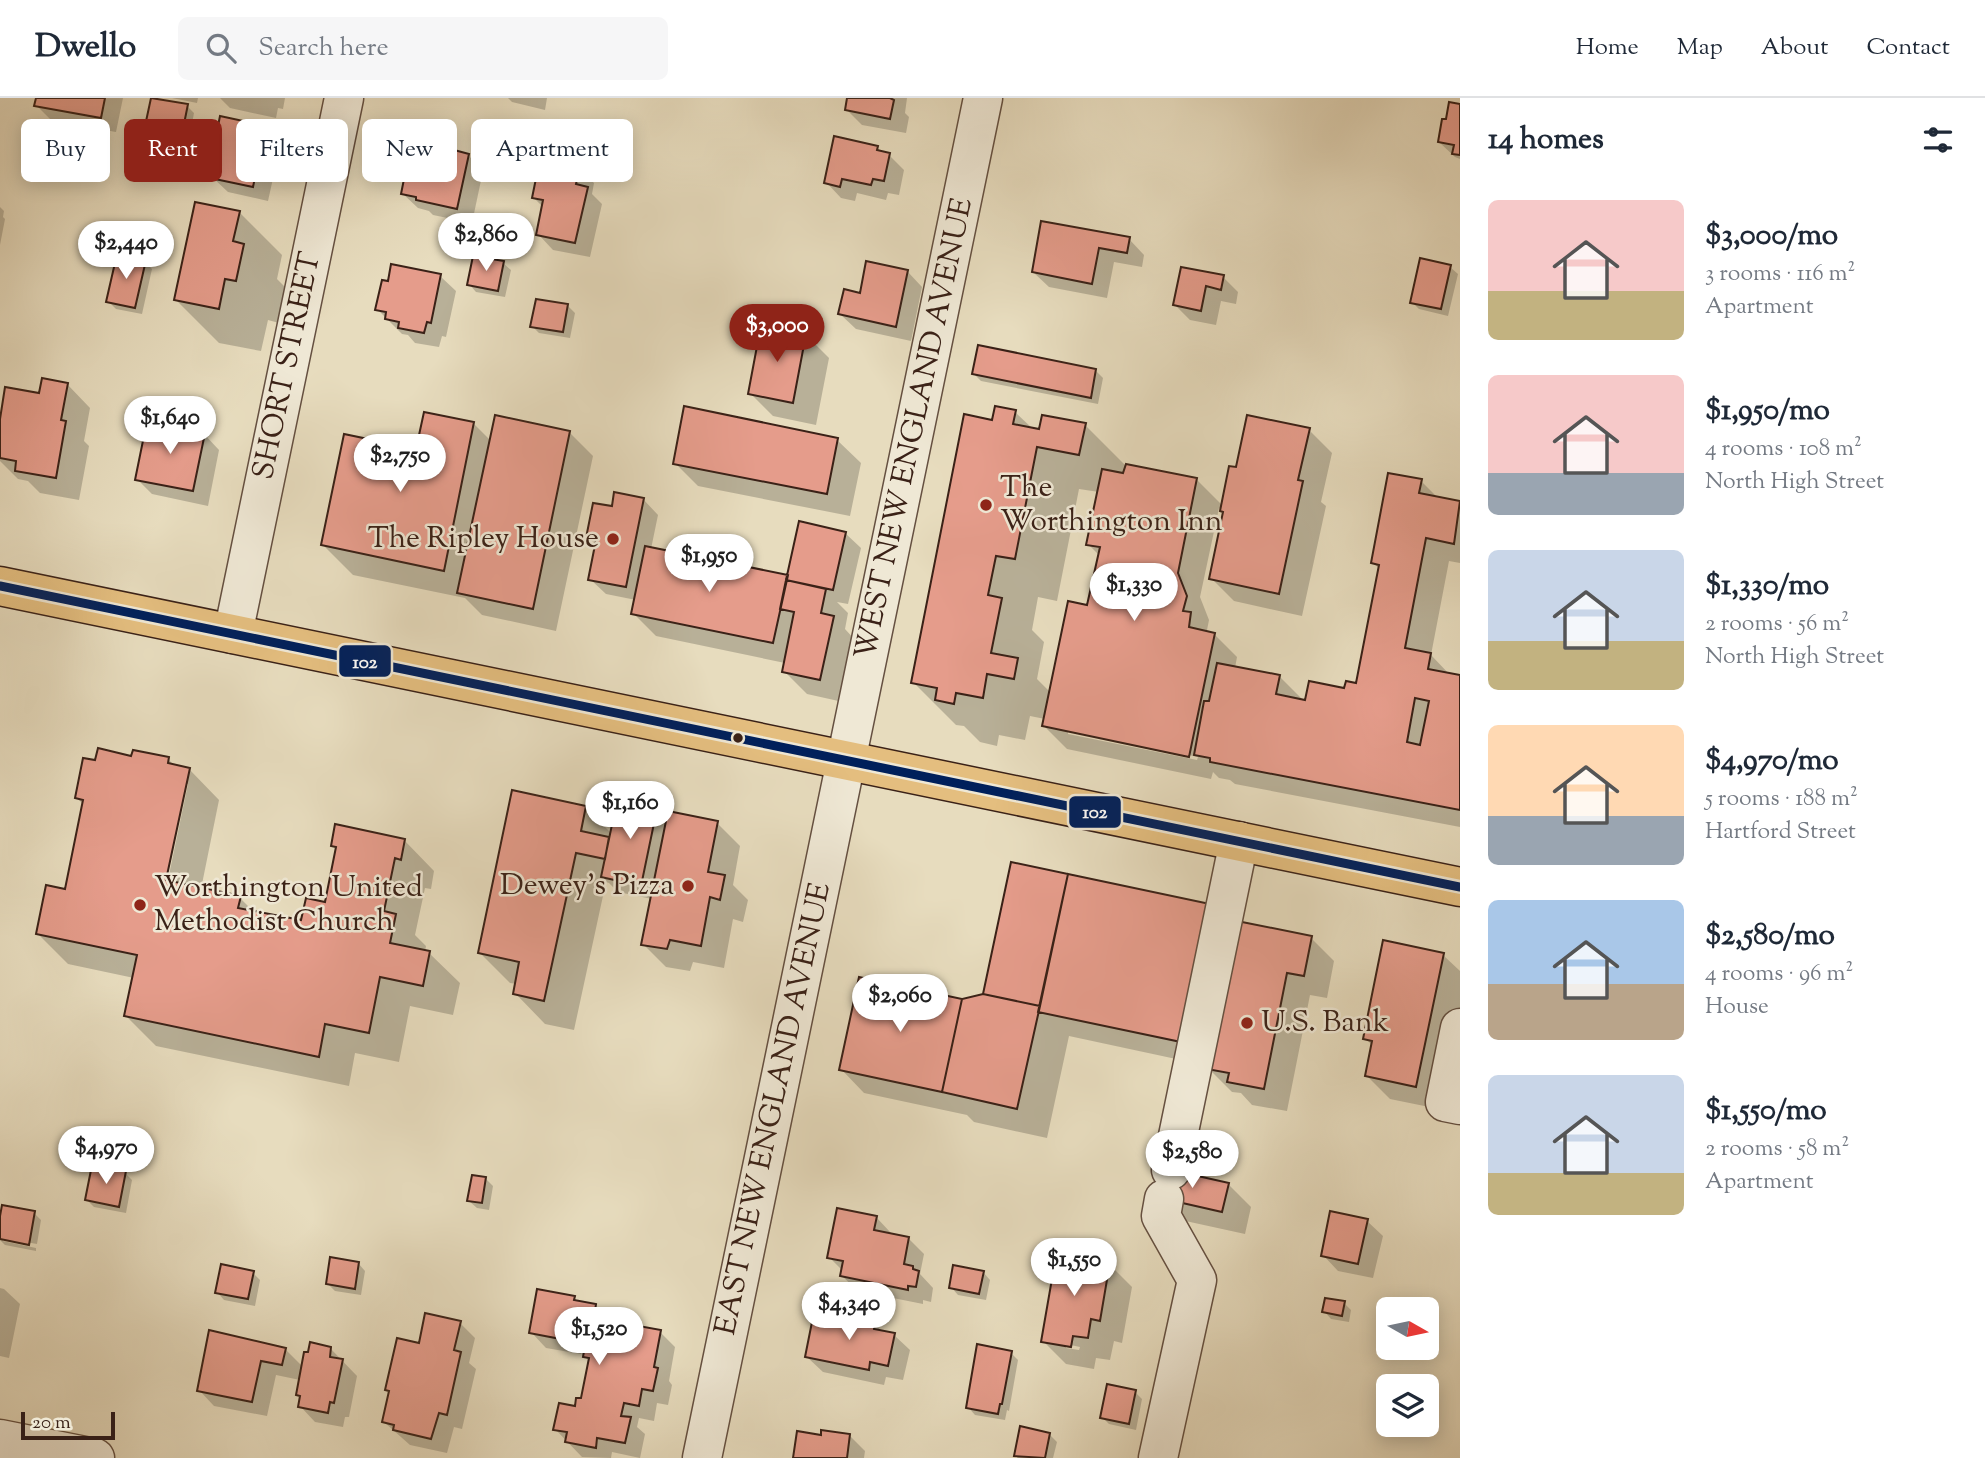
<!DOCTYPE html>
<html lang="en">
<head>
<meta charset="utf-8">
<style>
  :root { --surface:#fff; --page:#f6f6f7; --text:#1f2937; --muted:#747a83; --line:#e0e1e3; --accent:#8f2418 }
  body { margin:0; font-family:"Sorts Mill Goudy",serif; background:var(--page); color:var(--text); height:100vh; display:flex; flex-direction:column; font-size:26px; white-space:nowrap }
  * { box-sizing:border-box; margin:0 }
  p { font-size:23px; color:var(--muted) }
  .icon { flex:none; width:38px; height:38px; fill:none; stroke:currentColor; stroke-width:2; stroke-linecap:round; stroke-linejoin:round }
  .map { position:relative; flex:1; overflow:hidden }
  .panel { display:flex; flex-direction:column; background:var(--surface); width:525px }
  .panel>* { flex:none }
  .hud { position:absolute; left:21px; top:21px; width:665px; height:63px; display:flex; gap:14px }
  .needle { width:46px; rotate:99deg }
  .controls { position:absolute; left:1376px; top:1199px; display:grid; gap:14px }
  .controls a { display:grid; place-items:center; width:63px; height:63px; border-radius:10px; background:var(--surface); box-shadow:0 4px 18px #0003; font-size:35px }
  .scale { position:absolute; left:21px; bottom:18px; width:94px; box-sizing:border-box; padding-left:7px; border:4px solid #3a2117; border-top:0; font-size:19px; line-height:24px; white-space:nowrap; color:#3a2117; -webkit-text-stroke:5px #efe8d5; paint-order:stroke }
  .price { position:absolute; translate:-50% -60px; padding:0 16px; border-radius:24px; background:#fff; color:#222; font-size:23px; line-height:46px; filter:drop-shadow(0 2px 4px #0008) }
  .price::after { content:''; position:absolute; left:50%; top:42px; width:21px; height:16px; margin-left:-10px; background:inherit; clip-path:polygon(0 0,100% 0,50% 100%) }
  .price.current { background:var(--accent); color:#fff }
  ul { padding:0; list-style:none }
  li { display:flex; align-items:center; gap:21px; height:175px; padding:0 28px }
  li span { display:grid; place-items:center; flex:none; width:196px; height:140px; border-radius:10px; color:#555 }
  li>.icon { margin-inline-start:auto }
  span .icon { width:84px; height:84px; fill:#fffc; stroke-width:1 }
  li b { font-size:30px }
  h2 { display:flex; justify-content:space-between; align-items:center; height:84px; padding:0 28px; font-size:30px }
  .chip { padding:0 24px; border-radius:10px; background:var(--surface); box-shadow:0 4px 18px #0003; font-size:24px; line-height:63px }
  .chip.current { background:var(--accent); color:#fff }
  header { display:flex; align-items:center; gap:42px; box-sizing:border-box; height:98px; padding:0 35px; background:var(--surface); border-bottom:2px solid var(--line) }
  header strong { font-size:33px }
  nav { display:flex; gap:38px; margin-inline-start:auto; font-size:24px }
  .search { width:490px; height:63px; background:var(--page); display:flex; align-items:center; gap:18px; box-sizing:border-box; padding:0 24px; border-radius:10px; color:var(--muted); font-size:26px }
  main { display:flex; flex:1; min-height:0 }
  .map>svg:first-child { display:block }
</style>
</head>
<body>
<header>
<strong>Dwello</strong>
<div class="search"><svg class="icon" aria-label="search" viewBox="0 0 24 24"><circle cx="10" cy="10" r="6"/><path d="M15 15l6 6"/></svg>Search here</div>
<nav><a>Home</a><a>Map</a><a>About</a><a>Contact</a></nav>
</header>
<main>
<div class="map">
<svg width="1460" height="1360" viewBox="0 0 1460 1360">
  <rect width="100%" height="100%" fill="#e7dcbe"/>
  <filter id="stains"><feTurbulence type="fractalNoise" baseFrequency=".00286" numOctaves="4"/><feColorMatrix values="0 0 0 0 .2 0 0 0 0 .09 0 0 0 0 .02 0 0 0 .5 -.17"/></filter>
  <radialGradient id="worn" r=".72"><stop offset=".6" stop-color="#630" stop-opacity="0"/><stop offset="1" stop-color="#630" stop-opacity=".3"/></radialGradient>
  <path fill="#0003" fill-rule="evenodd" d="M38 0H123L116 34 52 23 36 7Z
    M172 0H198L197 5Z
    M220 0H285L283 11 278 10 276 20 230 10Z
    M508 0H547L545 12 512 4Z
    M849 0H907L905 15 909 19 906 35 862 27 847 12Z
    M1460 7V61L1455 59 1439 44 1447 23Z
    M187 8 194 15 189 42 154 35 147 28Z
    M256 28 272 43 270 50 278 58 268 103 228 94 212 79 220 45 217 42Z
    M877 50 883 56 889 57 904 72 899 97 888 95 886 102 857 95 855 103 841 100 826 84Z
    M468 57 483 73 472 125 433 117 429 113 418 110 402 95 441 67Z
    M579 70 594 85 592 96 602 106 590 159 553 152 538 136 543 109 534 100Z
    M0 109 4 113 3 119 5 121 0 147Z
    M239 114 282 157 277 181 286 190 279 225 268 222 261 253 219 245 176 202Z
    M1043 125 1129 141 1144 157 1142 169 1114 164 1107 200 1049 189 1033 174Z
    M145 164 152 171 142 216 116 211 108 203Z
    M503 165 511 172 505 199 476 194 469 186Z
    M1450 169 1458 176 1448 218 1419 211 1412 204Z
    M1183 171 1223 179 1238 194 1236 206 1221 203 1216 227 1190 222 1175 207Z
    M907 173 922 189 911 243 856 231 840 216 861 197Z
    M440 178 456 193 446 239 442 238 439 249 415 245 408 237 402 236 377 211Z
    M568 208 575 215 570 240 539 235 532 228Z
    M806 237 829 260 816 327 773 318 750 295Z
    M1095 272 1103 280 1098 306 981 283 974 276Z
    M67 286 90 310 84 343 89 348 79 402 40 395 28 383 18 381 0 363V331L41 297Z
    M1015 314 1033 331 1041 333 1085 327 1126 368 1197 382 1223 408 1237 371 1309 332 1332 355 1321 404 1326 408 1302 518 1234 503 1211 480 1225 416 1219 410 1200 499 1209 522 1207 532 1214 536 1237 559 1235 570 1279 578 1302 601V603L1346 592 1358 587 1380 471 1373 465 1421 383 1438 400 1460 405V465L1449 463 1431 557 1451 578 1460 579V729L1235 686 1230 682 1219 680 1213 674 1211 681 1067 651 1044 628 1045 621 1030 618 1025 642 999 637 997 648 980 644 964 628 956 627 913 584 993 324ZM1079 391 1099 394 1088 446 1100 458 1089 509 1051 595 1037 581 1044 544 1032 532 1038 499 1057 503ZM1068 632 1198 659 1197 662 1068 636Z
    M473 325 491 343 570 335 593 358 556 533 482 517 465 500 353 477 323 447 418 353Z
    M204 336 219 352 208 408 152 396 137 381Z
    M837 342 861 365 850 418 698 388 675 365Z
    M643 401 658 417 651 451 789 479 845 435 861 450 848 506 837 504 848 515 845 531 856 543 843 604 807 596 784 573 785 565 656 538 633 515 636 502 606 496 590 481 597 448 588 439 613 411Z
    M133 660 168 661 175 668 189 671 219 702 201 791 240 800 255 815 303 824 326 806 337 752 333 748 404 742 434 773 431 791 425 790 415 837 426 848 425 854 429 855 460 885 453 917 410 908 399 964 355 955 349 988 156 948 126 918 134 880 68 866 38 836 66 793 84 707 77 700 97 665ZM184 686H188L166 791H163Z
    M657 708 668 719 717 725 740 748 733 787 748 802 743 824 733 821 724 870 693 864 690 873 666 869 643 846 652 801 618 794 609 785 606 784 574 932 545 926 515 895 517 886 510 885 480 855 585 709 612 736Z
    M1012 766 1204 967 1069 938 1047 1040 974 1024 967 1017 864 995 841 971 964 903 985 897Z
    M1311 840 1334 863 1327 900 1310 897 1287 1013 1252 1007 1241 995 1232 994 1209 971Z
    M1443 857 1460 873V910L1439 1011 1390 1001 1367 978 1373 948 1365 940Z
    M125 1075 132 1082 126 1115 94 1109 87 1102Z
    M486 1081 493 1088 489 1112 477 1110 469 1103Z
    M1228 1086 1251 1109 1245 1136 1181 1122 1158 1099Z
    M34 1115 41 1122 37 1146 3 1140V1143L36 1150V1153L5 1147 0 1142V1127Z
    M876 1119 891 1135V1137L908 1140 924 1156 920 1176 933 1190 931 1204 923 1202V1206L858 1193 842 1178 843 1173 829 1159Z
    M1367 1123 1383 1138 1373 1180 1338 1173 1323 1157Z
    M358 1165 365 1173 361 1197 335 1193 328 1186Z
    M1109 1166 1132 1189 1122 1245 1114 1243 1110 1262 1096 1260 1094 1271 1066 1266 1043 1243ZM1066 1246 1080 1249 1079 1252 1066 1250Z
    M983 1174 990 1182 986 1202 958 1197 951 1189Z
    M253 1175 260 1182 255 1208 224 1202 217 1194Z
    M0 1190 4 1191 20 1206 9 1260 0 1258Z
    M574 1200 579 1205 595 1208 610 1223 660 1234 675 1249 669 1283 672 1287 668 1307 657 1305 654 1323 639 1320 637 1329 645 1336 640 1360 612 1354 611 1360 582 1359 555 1331 582 1302 590 1263 585 1258 586 1254 582 1253 581 1256 546 1250 531 1234Z
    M1344 1205 1351 1212 1349 1224 1331 1221 1324 1213Z
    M460 1225 475 1240 469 1265 476 1271 462 1331 454 1329 447 1355 410 1347 384 1324 390 1295 387 1292Z
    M874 1226 883 1234 894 1237 910 1252 903 1282 886 1279 884 1287 823 1274 807 1259Z
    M330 1250 357 1278 349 1319H345L343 1329 315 1324 300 1308 301 1300 297 1296 300 1282 276 1277 267 1318 214 1308 199 1292 285 1251 303 1269Z
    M1011 1255 1018 1262 1009 1313 1007 1312 1005 1322 975 1317 968 1309Z
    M1135 1294 1142 1301 1136 1332 1109 1326 1102 1319Z
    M849 1337 865 1353 864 1360H795L822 1339Z
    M1050 1337 1057 1344 1053 1360H1018L1016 1358Z"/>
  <path fill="#e59c8b" stroke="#3a2117" stroke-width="2" fill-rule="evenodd" d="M36 0H105L101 20 34 8Z
    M151 0 188 6 182 36 145 28Z
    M847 0H890L894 2 890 21 845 12Z
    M1449 4 1460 6V57L1452 56 1454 47 1438 44 1442 21H1446Z
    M220 18 257 26 255 39 263 41 253 89 210 80 218 43H215Z
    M834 38 878 48 877 52 890 55 884 83 873 81 871 87 842 81 840 89 824 85Z
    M443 49 469 56 457 111 416 102V99L401 96 408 61 419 64 420 61 440 65Z
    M540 61 580 68 576 86 588 89 575 145 536 137 543 102 532 100Z
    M195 104 240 113 233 143 244 146 236 183 225 181 219 211 174 202Z
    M1041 123 1130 139 1127 155 1099 150 1092 186 1032 174Z
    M117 156 146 162 135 210 106 204Z
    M473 158 504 163 498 193 467 187Z
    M1420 160 1451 167 1441 211 1410 205Z
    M866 163 908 172 896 229 838 216 844 191 860 195Z
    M391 166 441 176 431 225 427 224 424 235 398 230 399 224 385 221 386 214 375 212 382 182 388 183Z
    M1181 169 1224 177 1221 192 1206 188 1201 213 1173 207Z
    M536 201 568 206 563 234 530 229Z
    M761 227 806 236 793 305 748 296Z
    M978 247 1096 271 1091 300 972 276Z
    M42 280 68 285 61 322 66 323 56 380 15 373 16 363 0 360V321L5 289 39 295Z
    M684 308 838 340 827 396 673 366Z
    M995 308 1016 312 1013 326 1039 331 1042 317 1086 325 1079 357 1037 349 1015 461 996 458 988 497 1002 500 991 555 1018 560 1014 581 987 576 983 600 956 595 954 606 935 602 937 590 911 585 964 316 992 322Z
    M424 314 474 324 444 473 321 447 344 336 416 351Z
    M495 317 570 333 533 511 457 495Z
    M1247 317 1310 330 1298 382 1303 383 1279 496 1209 481 1223 414 1220 413 1229 368 1236 369Z
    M147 323 205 335 193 393 135 382Z
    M1126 366 1197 380 1178 475 1187 498 1183 513 1191 514 1189 529 1215 535 1189 659 1042 628 1068 503 1087 507 1100 449 1086 447 1102 371 1123 375Z
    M1388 375 1422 381 1419 395 1460 403 1454 446 1426 440 1405 550 1431 555 1428 571 1460 577V712L1210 664V660L1194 657 1204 603H1209L1217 565 1280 577 1276 596 1305 602 1309 583 1344 590 1346 583 1356 585 1379 467 1371 465ZM1415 600 1429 603 1420 647 1407 644Z
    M614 394 644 400 626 489 588 482 596 442 586 440 593 405 612 408Z
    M799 423 846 434 833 492 786 482Z
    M645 448 788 477 773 545 631 516Z
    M786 482 826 491 821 515 834 518 820 582 782 574 794 514 780 511Z
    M98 650 131 658 133 652 169 659 168 665 190 670 166 782 241 798 238 810 301 822 306 800 325 804 336 749 331 748 335 726 405 741 401 762 395 760 384 813 396 816 390 845 430 853 423 888 380 879 369 935 325 926 319 959 124 918 137 857 36 836 46 787 65 791 83 702 75 700 83 660 95 662Z
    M512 692 586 708 581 733 609 739 605 761 576 755 544 903 513 896 519 864 478 855Z
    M618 698 658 706 641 788 601 779Z
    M668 713 718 723 708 774 725 777 720 802 710 799 701 848 670 842 667 851 641 847Z
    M1011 764 1068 776 1040 908 983 896Z
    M1068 776 1210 806 1181 944 1038 914Z
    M1237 823 1312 838 1304 878 1287 875 1264 991 1227 984 1229 975 1207 971Z
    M1383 842 1444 855 1416 989 1365 978 1372 943 1363 941Z
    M859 879 962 901 942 994 839 972Z
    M983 896 1040 908 1017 1011 942 994 962 901Z
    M92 1067 126 1073 119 1109 85 1102Z
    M1162 1070 1229 1085 1222 1114 1156 1099Z
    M472 1077 486 1079 482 1105 467 1103Z
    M2 1107 35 1113 29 1147 0 1141V1118Z
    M837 1110 877 1118 874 1132 909 1139 904 1166 913 1168V1171L919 1173 916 1189 908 1188V1192L840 1178 843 1163 827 1160Z
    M1330 1113 1368 1121 1358 1166 1321 1158Z
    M1057 1152 1110 1164 1100 1223 1091 1221 1088 1240 1073 1238 1071 1249 1041 1244Z
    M330 1159 359 1164 355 1191 326 1186Z
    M221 1166 254 1173 248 1201 215 1195Z
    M953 1167 984 1173 979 1196 949 1190Z
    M537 1191 575 1198 574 1202 596 1206 594 1220 661 1232 654 1269 658 1270 653 1293 642 1291 639 1308 624 1305 621 1318 631 1319 625 1345 597 1340 596 1350 565 1344 567 1334 553 1332 559 1305 575 1308 576 1300H581L589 1260 583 1259 586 1242 567 1239 566 1242 529 1235Z
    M1325 1200 1345 1203 1342 1218 1322 1214Z
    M827 1214 875 1224 874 1231 895 1235 888 1268 870 1264 869 1272 805 1259 813 1219 826 1222Z
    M425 1215 461 1223 454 1252 461 1254 447 1317 439 1315 431 1341 393 1332 394 1327 382 1324 389 1293 385 1292 397 1240 419 1245Z
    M209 1232 286 1250 282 1267 261 1263 252 1304 197 1293Z
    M310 1244 331 1249 330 1259 343 1261 334 1305 330 1304 328 1315 298 1309 300 1298 296 1297 304 1254H308Z
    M977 1246 1012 1253 1002 1306H1000L998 1316 966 1310Z
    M1107 1286 1136 1292 1129 1326 1100 1320Z
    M1020 1328 1050 1335 1045 1360 1014 1358Z
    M821 1332 850 1336 847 1360H793L797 1333 821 1337Z"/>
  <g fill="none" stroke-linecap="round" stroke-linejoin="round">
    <defs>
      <path id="minor" d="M233 536 344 0
        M1460 930 1445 1004 1460 1007
        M1171 1072 1239 743
        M0 1341 95 1360
        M702 1360 983 0
        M1158 1360 1197 1182 1161 1118 1164 1101"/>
      <path id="major" d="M0 488 1460 789"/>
    </defs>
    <use href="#minor" stroke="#655041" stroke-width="41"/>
    <use href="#major" stroke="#3a2117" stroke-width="41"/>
    <use href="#minor" stroke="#efe8d5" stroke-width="38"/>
    <use href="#major" stroke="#e4be7f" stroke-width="38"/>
    <defs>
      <path id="bus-1" d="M0 488 1460 789"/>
    </defs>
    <use href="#bus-1" stroke="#efe8d5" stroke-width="14"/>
    <use href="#bus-1" stroke="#00205b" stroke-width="9"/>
  </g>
  <g fill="#8f2418" stroke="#efe8d5" stroke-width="2.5">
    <circle cx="986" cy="407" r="7"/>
    <circle cx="613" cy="441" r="7"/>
    <circle cx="688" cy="788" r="7"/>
    <circle cx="140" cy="807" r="7"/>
    <circle cx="1247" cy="925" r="7"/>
  </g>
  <circle fill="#3a2117" stroke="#efe8d5" stroke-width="2.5" cx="738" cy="640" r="6"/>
  <g text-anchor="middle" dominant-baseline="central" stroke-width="5" stroke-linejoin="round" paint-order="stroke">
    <g font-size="30" fill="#3a2117" stroke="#efe8d5">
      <text transform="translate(288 268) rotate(-78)">SHORT STREET</text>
      <text transform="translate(915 331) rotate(-78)">WEST NEW ENGLAND AVENUE</text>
      <text transform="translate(774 1011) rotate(-78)">EAST NEW ENGLAND AVENUE</text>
    </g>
    <g font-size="30" fill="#3a2117" stroke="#efe8d5" text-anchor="start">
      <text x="1000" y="390">The<tspan x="1000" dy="34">Worthington Inn</tspan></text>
      <text x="599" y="441" text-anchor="end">The Ripley House</text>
      <text x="674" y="788" text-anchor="end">Dewey's Pizza</text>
      <text x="154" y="790">Worthington United<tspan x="154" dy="34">Methodist Church</tspan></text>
      <text x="1261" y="925">U.S. Bank</text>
    </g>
  </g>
  <g stroke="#efe8d5" stroke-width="2.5">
    <rect x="338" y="546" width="54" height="34" rx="7" fill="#00205b"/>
    <rect x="1068" y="697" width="54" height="34" rx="7" fill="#00205b"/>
  </g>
  <g font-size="19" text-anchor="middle" font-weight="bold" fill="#fff">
    <text x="365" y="570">102</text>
    <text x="1095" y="720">102</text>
  </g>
  <rect width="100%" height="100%" filter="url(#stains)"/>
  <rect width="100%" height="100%" fill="url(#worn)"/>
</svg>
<div class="controls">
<a><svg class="needle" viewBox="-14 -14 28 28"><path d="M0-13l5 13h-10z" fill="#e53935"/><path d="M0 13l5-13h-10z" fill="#747a83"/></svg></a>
<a><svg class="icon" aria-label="layers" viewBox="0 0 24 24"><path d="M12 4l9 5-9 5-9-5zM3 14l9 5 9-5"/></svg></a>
</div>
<div class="scale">20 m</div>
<b class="price" style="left:486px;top:175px">$2,860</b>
<b class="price" style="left:126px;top:183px">$2,440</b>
<b class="price current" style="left:777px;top:266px">$3,000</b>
<b class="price" style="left:170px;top:358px">$1,640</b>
<b class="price" style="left:400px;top:396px">$2,750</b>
<b class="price" style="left:709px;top:496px">$1,950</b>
<b class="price" style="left:1134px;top:525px">$1,330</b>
<b class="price" style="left:630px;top:743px">$1,160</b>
<b class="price" style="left:900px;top:936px">$2,060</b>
<b class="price" style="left:106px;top:1088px">$4,970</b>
<b class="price" style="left:1192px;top:1092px">$2,580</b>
<b class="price" style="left:1074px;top:1200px">$1,550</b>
<b class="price" style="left:849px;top:1244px">$4,340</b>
<b class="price" style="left:599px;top:1269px">$1,520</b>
<div class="hud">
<a class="chip">Buy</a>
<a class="chip current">Rent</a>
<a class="chip">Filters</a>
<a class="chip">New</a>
<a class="chip">Apartment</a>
</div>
</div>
<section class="panel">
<h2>14 homes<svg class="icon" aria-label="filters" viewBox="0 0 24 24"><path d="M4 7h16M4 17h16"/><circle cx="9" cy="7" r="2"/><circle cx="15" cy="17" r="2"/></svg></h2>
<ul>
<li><span style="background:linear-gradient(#f6c9c9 65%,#c2b280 0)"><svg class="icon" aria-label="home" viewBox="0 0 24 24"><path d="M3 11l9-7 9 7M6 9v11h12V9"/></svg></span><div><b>$3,000/mo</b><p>3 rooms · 116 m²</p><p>Apartment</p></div></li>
<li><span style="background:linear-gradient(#f6c9c9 70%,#9aa5b1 0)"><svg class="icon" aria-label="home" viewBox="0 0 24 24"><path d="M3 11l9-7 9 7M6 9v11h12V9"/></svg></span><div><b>$1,950/mo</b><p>4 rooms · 108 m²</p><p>North High Street</p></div></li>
<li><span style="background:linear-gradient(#c9d6e8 65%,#c2b280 0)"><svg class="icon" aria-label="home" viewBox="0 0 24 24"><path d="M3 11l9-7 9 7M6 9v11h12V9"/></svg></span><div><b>$1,330/mo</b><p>2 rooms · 56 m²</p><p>North High Street</p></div></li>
<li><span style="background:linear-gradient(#ffd9b3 65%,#9aa5b1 0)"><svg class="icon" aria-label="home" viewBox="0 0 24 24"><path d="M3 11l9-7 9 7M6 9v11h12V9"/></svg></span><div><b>$4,970/mo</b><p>5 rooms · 188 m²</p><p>Hartford Street</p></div></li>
<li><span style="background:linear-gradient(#a9c7e8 60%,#b9a48a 0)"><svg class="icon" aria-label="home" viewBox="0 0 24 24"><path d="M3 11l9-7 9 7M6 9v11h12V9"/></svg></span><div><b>$2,580/mo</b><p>4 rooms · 96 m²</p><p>House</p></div></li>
<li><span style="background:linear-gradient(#c9d6e8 70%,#c2b280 0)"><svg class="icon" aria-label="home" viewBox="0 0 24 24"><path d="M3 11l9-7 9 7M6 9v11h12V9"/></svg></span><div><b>$1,550/mo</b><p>2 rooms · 58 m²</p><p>Apartment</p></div></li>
</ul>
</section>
</main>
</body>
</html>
